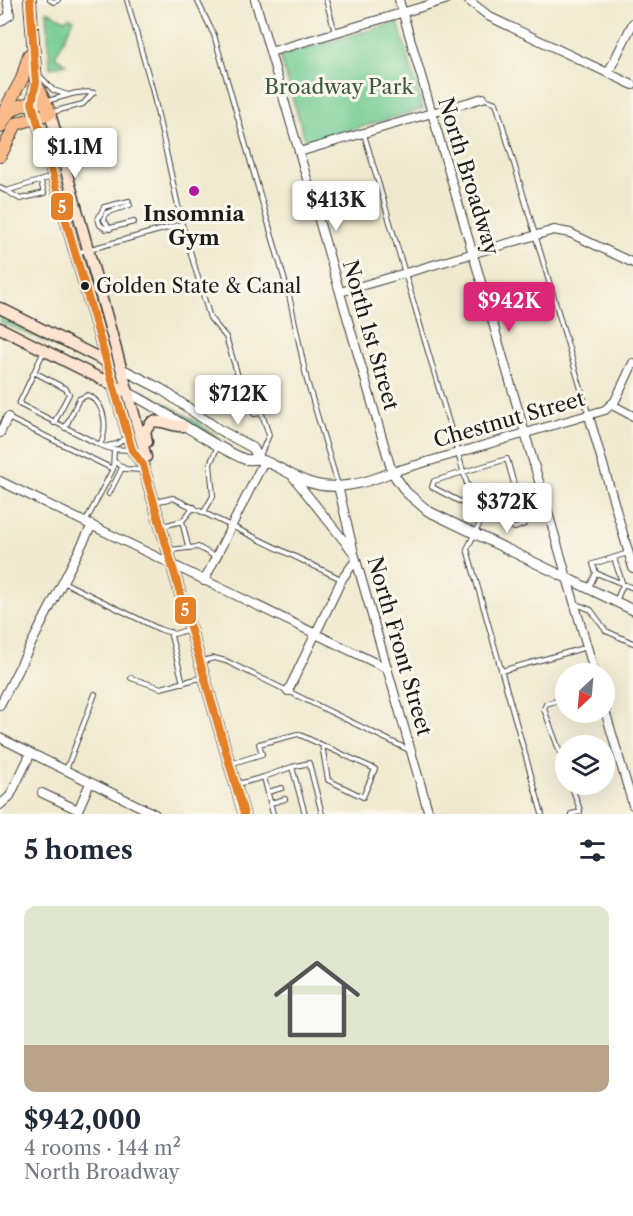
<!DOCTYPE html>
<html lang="en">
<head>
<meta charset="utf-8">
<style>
  :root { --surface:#fff; --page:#f2f2f3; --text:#1f2937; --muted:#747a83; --line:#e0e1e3; --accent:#db2777 }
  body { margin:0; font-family:"Libre Caslon Text",serif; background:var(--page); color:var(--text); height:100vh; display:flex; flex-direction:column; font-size:22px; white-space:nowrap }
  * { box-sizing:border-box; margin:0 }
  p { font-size:20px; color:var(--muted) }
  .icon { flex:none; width:33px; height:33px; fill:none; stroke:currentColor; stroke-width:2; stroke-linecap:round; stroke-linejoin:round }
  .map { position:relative; height:814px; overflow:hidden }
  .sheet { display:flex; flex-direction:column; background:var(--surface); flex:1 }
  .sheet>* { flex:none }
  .needle { width:39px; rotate:206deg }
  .buttons { position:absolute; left:555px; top:663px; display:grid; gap:12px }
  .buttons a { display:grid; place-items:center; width:60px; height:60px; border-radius:50%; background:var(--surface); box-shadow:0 6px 24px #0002; font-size:30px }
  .price { position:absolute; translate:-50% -51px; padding:0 14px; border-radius:6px; background:#fff; color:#222; font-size:20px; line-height:39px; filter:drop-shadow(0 2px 3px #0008) }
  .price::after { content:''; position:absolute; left:50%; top:36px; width:18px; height:14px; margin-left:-9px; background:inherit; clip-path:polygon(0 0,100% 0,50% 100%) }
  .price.active { background:var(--accent); color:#fff }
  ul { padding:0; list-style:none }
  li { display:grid; align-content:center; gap:12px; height:318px; padding:0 24px }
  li+li { border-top:2px solid var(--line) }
  li span { display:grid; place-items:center; height:186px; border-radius:12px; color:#555 }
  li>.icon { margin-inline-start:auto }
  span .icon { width:108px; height:108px; fill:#fffc; stroke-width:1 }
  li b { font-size:26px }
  h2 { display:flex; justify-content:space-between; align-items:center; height:72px; padding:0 24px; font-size:26px }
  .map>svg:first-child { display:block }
</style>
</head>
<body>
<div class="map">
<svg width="633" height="814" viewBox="0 0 633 814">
  <rect width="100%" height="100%" fill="#fbf7ec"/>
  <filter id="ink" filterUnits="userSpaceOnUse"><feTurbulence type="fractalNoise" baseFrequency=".0167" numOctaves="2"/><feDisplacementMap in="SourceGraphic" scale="12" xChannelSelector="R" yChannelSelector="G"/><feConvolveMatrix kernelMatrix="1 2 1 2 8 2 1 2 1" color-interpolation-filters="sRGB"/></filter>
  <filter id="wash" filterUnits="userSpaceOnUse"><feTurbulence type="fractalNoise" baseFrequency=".008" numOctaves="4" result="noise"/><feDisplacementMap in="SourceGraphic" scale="24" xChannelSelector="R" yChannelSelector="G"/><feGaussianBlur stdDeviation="1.35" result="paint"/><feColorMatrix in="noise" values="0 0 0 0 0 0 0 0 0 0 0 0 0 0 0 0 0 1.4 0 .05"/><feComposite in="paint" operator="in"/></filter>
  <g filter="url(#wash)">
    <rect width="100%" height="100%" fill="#f0e9cf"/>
    <path fill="#71cb92" stroke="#467457" stroke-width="1.5" d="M47 11 65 20 69 17 74 19 55 57 66 64 50 68Z
      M398 22 423 109 306 143 280 56Z
      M0 315 95 362V363L0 322Z
      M140 389 197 422 219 438C191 426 167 406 139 392Z"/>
  </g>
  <g filter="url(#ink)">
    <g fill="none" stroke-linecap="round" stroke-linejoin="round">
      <defs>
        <path id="service" d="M50 0 54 2 58 0
          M127 0 152 88 182 224 210 318 226 337 238 376 256 396 269 435 259 458
          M197 0 214 35 289 295 307 381 338 485
          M326 0 335 32
          M40 76 53 90 68 95
          M483 98 496 103 589 416
          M46 101C63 98 76 90 94 93
          M52 112 83 104 93 93
          M364 134 479 525 467 549 542 814
          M0 188 6 191 52 177
          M7 191 20 199 44 193 41 182
          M129 201 104 207 98 219 100 225 106 229 134 222
          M110 229 104 220 106 213 130 205
          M76 253 182 224
          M44 351 19 404 100 445 111 449 130 450
          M34 372 66 389 69 394 54 423
          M211 390 219 396 241 391 250 400 254 414 262 413
          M8 418 113 469
          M65 428 79 399 88 395C106 404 108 429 100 445
          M107 446 117 444 127 437
          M507 459 525 524 515 528 493 518 488 509H474L432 487 434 481Z
          M115 462 125 469 142 470
          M109 494 122 468
          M155 502 173 498 341 579
          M204 512 213 496 210 464 217 448
          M86 521 113 469 114 450
          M163 526 182 521
          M188 546 182 521 194 507
          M169 550 198 547 216 557
          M614 558 623 585 616 601
          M596 573 633 588
          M63 582 159 629 174 634 190 629
          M589 587 596 573 593 564 628 553
          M574 603 591 610 606 631 633 643
          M170 632 183 683
          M203 661 214 658 226 661 411 751
          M501 671 587 647
          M131 678 161 688 204 677
          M566 698 546 704 544 709 566 769
          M230 764 262 754 259 744 298 734 375 769 363 797 328 780 322 745
          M66 770 95 694
          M264 777 292 767
          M238 784 264 777 273 814
          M268 792 282 788
          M271 803 285 799
          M305 814 292 767 309 763 322 814
          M571 814 580 812V810L571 784"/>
        <path id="minor" d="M255 0 392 472 605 410 615 401 633 363
          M399 0 595 674
          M468 0 490 17 633 85
          M0 22 10 15 7 0
          M270 52 445 0
          M608 73 633 23
          M299 152 483 98
          M340 292 554 230 570 233 633 263
          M612 405 633 416
          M589 416 633 568
          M0 433 8 417
          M293 477 353 552
          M0 481 388 669
          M338 486 354 553 429 814
          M204 581 264 461
          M288 691 342 579 356 560
          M0 705 92 525
          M604 707 633 805
          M0 738 155 814
          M42 793 78 810 90 783
          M0 805 10 796 31 753"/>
        <path id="tertiary" d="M124 370 161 389 218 429 253 448 259 459
          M129 393C169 413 203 441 244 459 250 461 256 458 262 460 278 466 292 476 308 482 336 492 366 483 392 472L406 492 428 511 633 610"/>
        <path id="secondary" d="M50 113 146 457
          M36 117 132 450 143 465 244 814
          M0 308 107 362
          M0 328 129 393
          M147 442 145 431 152 422C163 419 172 427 183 426"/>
        <path id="primary" d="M30 0 36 83 32 103 36 117
          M5 116V110L22 79 29 55
          M0 127C9 108 19 104 39 102
          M0 156 16 124 50 113 36 83"/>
      </defs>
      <use href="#service" stroke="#3c3b37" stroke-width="6"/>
      <use href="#minor" stroke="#3c3b37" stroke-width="10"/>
      <use href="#tertiary" stroke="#3c3b37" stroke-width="11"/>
      <use href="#secondary" stroke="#3c3b37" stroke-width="13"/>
      <use href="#primary" stroke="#3c3b37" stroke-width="14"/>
      <use href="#service" stroke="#fff" stroke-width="4"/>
      <use href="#minor" stroke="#fff" stroke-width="8"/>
      <use href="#tertiary" stroke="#fff" stroke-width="9"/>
      <use href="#secondary" stroke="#fde4d1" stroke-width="10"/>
      <use href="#primary" stroke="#fabb8b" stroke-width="12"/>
      <defs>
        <path id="bus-1" d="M30 0 36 83 32 103 132 450 143 465 244 814"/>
      </defs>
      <use href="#bus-1" stroke="#fbf7ec" stroke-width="12"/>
      <use href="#bus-1" stroke="#e48027" stroke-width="8"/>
    </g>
  </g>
  <circle fill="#b5179e" stroke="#fbf7ec" stroke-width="2" cx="194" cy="191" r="6"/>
  <circle fill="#1c1c1c" stroke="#fbf7ec" stroke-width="2" cx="85" cy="286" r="5"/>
  <g text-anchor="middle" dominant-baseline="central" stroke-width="6" stroke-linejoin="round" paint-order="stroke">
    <g font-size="20" fill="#1c1c1c" stroke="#fbf7ec" text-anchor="start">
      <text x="96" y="286">Golden State &amp; Canal</text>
    </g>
    <g font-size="21" fill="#3a5945" stroke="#fbf7ec">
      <text x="339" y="86">Broadway Park</text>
    </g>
    <g font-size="21" fill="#1c1c1c" stroke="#fbf7ec">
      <text transform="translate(469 176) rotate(73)">North Broadway</text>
      <text transform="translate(371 335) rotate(74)">North 1st Street</text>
      <text transform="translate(509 419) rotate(-16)">Chestnut Street</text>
      <text transform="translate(400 646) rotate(74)">North Front Street</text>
    </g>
    <g font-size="21" font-weight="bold" fill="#1c1c1c" stroke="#fbf7ec">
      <text x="194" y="213">Insomnia<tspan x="194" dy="24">Gym</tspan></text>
    </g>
  </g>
  <g stroke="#fbf7ec" stroke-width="2">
    <rect x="50" y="192" width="24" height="29" rx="6" fill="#e48027"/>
    <rect x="174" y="596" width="23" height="29" rx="6" fill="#e48027"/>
  </g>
  <g font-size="16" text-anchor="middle" font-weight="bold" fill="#fff">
    <text x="62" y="213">5</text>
    <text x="185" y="616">5</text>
  </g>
</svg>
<div class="buttons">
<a><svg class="needle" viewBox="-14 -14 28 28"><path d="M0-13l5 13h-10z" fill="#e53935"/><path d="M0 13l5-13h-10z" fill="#747a83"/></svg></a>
<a><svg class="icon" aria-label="layers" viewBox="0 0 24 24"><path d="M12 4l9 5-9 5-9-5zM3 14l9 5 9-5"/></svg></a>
</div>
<b class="price" style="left:75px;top:179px">$1.1M</b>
<b class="price" style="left:336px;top:232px">$413K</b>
<b class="price active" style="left:509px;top:333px">$942K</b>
<b class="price" style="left:238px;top:426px">$712K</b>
<b class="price" style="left:507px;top:534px">$372K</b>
</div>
<section class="sheet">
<h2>5 homes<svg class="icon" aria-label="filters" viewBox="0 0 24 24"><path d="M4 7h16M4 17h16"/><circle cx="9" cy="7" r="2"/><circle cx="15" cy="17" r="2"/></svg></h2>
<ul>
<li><span style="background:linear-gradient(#dfe7d0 75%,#b9a48a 0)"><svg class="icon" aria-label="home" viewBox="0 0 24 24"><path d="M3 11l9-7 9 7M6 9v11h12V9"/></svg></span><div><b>$942,000</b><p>4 rooms · 144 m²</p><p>North Broadway</p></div></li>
</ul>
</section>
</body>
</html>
